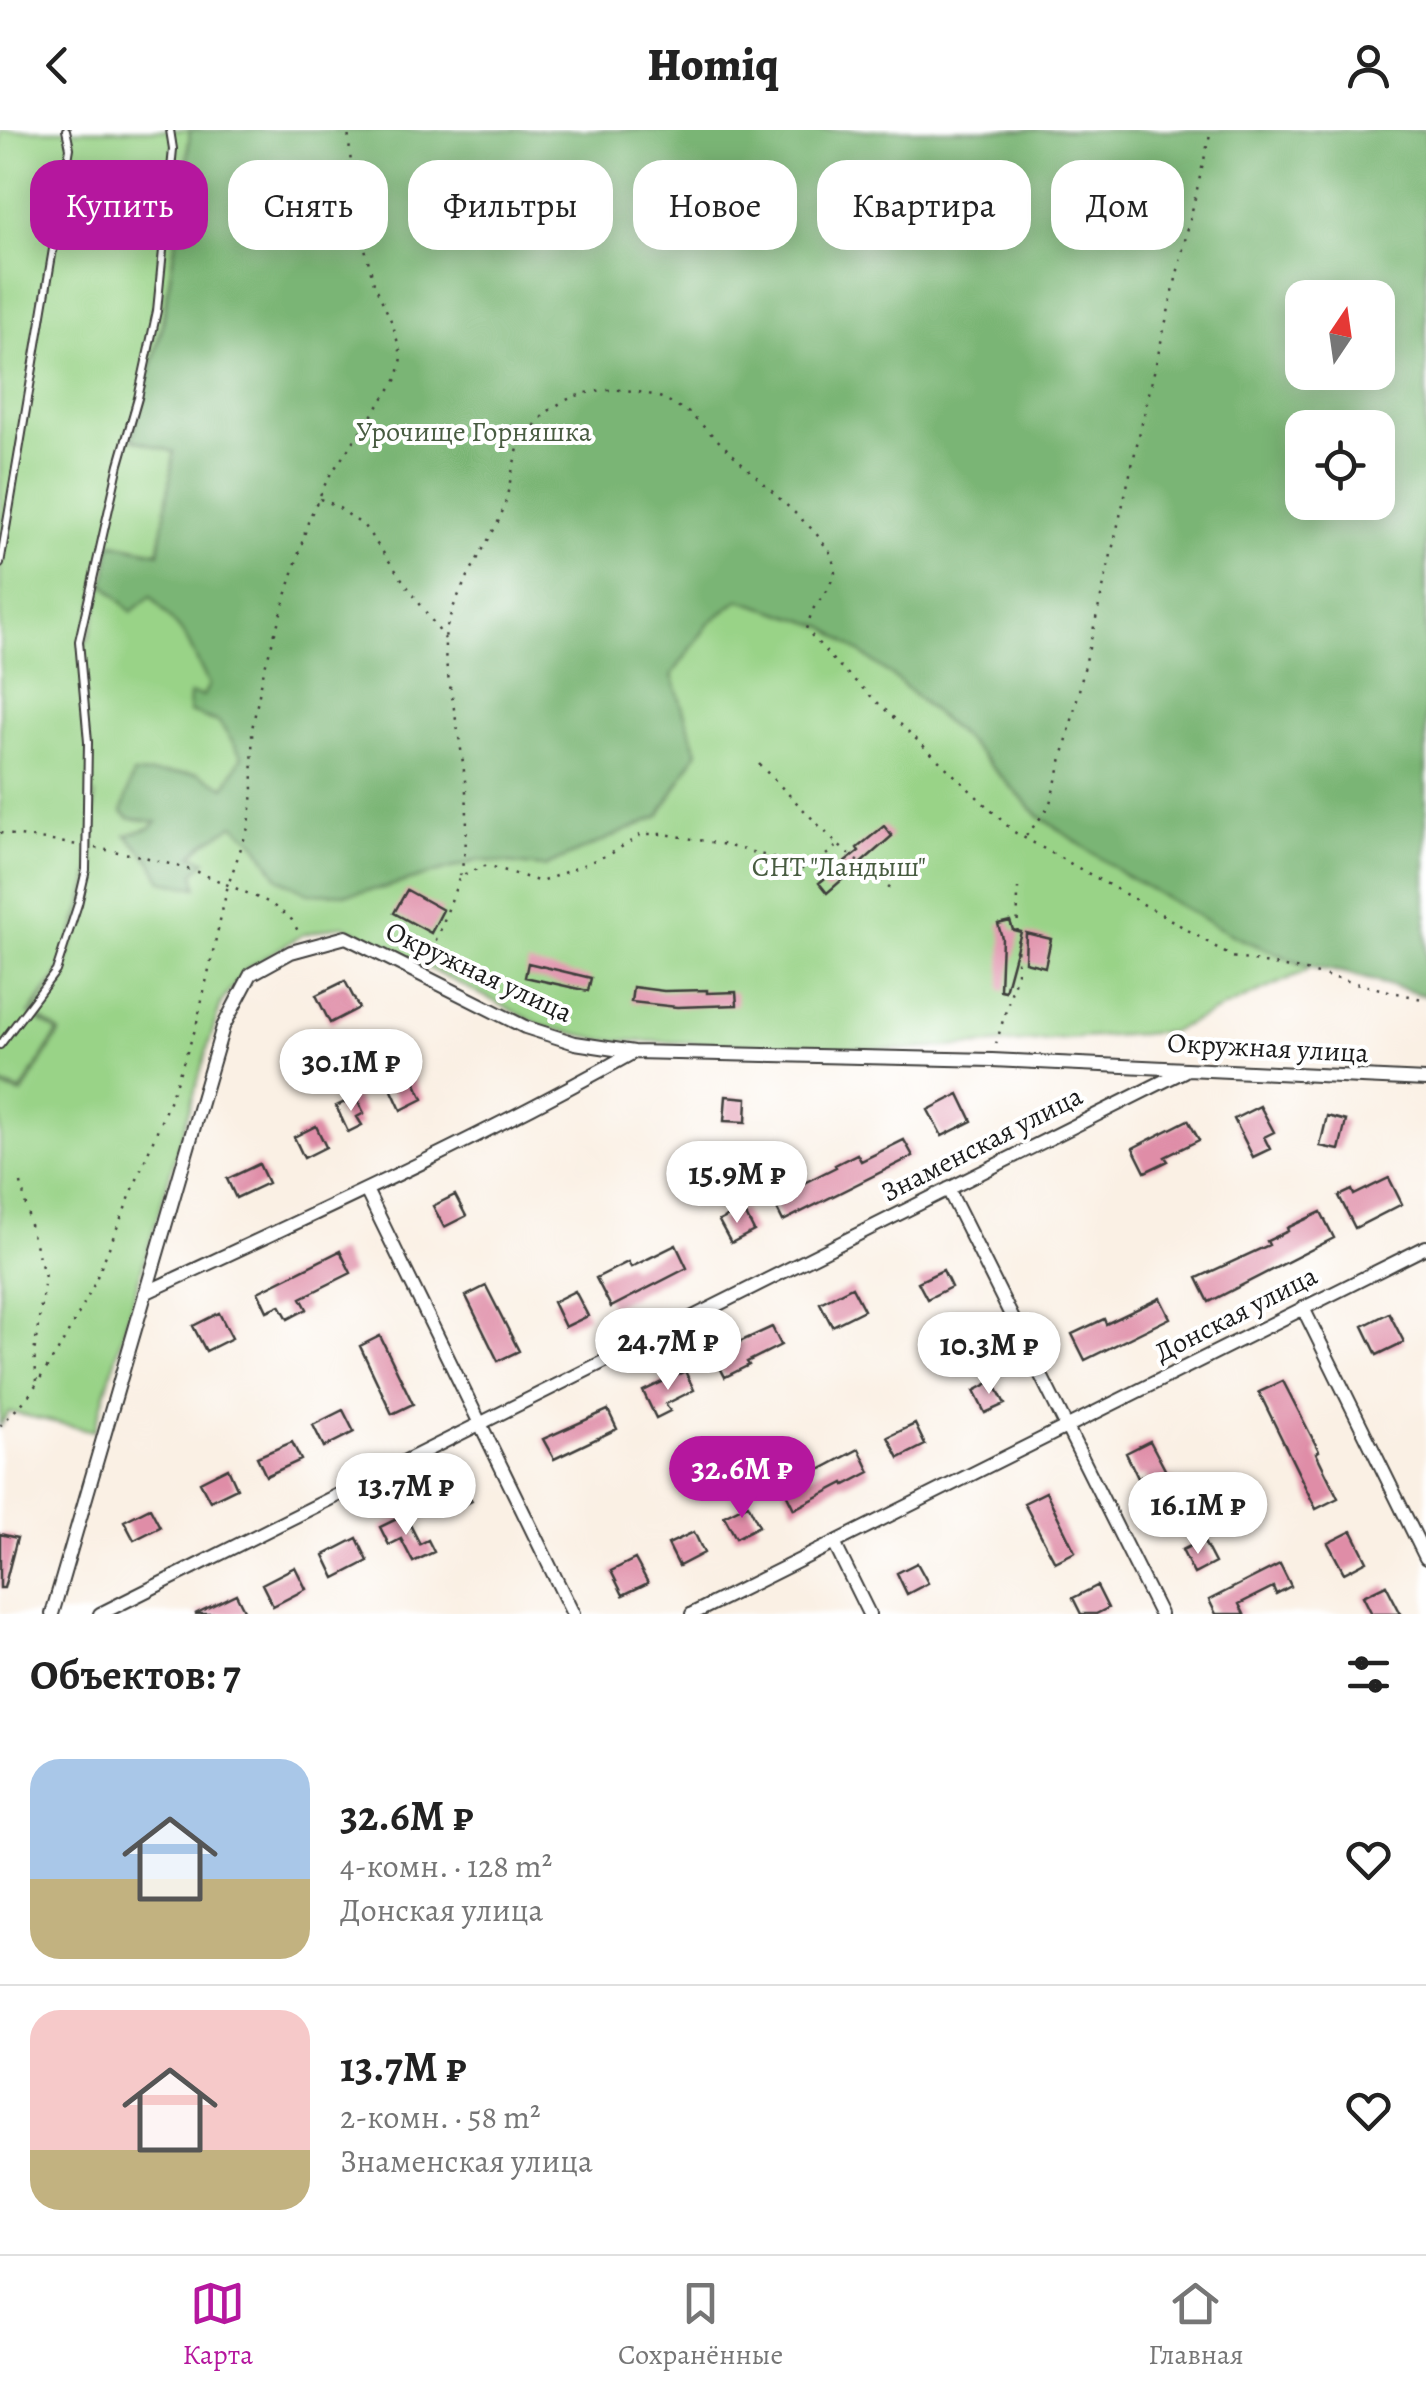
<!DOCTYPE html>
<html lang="ru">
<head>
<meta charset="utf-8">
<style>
  :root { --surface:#fff; --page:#f6f6f6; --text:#222; --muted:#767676; --line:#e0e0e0; --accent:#b5179e }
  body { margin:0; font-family:Alegreya,serif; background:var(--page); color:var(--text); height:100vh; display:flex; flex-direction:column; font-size:38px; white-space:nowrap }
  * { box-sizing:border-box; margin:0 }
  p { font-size:32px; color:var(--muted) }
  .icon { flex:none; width:55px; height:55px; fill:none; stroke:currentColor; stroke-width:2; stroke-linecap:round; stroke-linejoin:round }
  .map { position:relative; height:1484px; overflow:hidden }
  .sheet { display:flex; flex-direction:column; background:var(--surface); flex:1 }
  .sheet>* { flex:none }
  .hud { position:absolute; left:30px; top:30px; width:1368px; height:90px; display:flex; gap:20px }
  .needle { width:65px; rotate:13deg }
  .fabs { position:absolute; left:1285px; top:150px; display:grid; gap:20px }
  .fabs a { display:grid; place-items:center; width:110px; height:110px; border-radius:20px; background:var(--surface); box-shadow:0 5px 25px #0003; font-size:50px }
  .price { position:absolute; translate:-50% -85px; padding:0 22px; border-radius:35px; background:#fff; color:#222; font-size:32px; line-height:65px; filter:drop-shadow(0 2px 5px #0008) }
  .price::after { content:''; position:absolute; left:50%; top:60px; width:30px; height:22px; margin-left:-15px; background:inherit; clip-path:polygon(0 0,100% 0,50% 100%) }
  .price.on { background:var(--accent); color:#fff }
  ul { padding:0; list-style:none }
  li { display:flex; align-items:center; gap:30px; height:250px; padding:0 30px }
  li+li { border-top:2px solid var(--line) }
  li span { display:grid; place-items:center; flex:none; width:280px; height:200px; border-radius:30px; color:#555 }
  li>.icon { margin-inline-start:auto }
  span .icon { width:120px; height:120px; fill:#fffc; stroke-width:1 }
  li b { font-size:42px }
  h2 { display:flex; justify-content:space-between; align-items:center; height:120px; padding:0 30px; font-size:42px }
  .pill { padding:0 35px; border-radius:30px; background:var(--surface); box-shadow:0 5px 25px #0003; font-size:35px; line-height:90px }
  .pill.on { background:var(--accent); color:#fff }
  header { display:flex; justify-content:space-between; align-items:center; height:130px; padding:0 30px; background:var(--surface); font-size:45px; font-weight:800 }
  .tabs { display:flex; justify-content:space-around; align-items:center; height:140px; border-top:2px solid var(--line); background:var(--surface); font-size:28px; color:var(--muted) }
  .tabs a { display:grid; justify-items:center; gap:5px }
  .tabs .on { color:var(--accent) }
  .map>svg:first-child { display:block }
</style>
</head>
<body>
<header><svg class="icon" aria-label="back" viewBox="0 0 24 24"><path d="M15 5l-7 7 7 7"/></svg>Homiq<svg class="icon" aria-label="person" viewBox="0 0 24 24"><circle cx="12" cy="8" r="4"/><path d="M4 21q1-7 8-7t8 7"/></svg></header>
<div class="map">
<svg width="1426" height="1484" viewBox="0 0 1426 1484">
  <rect width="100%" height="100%" fill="#fff"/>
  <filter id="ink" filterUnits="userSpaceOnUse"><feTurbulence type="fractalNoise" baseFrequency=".01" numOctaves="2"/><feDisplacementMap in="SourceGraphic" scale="20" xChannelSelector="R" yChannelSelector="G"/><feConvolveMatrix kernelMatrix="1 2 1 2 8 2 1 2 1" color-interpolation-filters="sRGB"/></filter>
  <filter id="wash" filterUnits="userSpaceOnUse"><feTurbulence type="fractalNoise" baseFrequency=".0048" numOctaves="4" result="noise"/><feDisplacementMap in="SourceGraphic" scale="40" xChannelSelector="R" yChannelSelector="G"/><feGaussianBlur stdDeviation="2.25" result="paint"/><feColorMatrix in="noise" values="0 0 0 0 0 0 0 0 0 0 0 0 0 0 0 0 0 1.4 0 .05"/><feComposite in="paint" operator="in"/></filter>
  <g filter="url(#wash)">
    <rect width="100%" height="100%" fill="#faf0e4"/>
    <path fill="#99d387" stroke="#5a7852" stroke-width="2.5" d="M0 0H190L185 55 161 198 132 309 174 322 171 356 158 422 109 412 84 511H88L104 453 131 481 151 465 185 506 209 555 203 566 204 588 219 592 242 626 225 657 197 643 130 688 158 691 150 698 127 705 150 729 162 751 196 758 191 726 205 713 234 694 256 713 278 748 347 764 383 758 479 730 544 737 659 686 697 622 672 545 710 492 739 470 825 496 895 548 969 613 1039 687 1234 806 1309 837 1306 841 1170 902 905 920 604 910 545 897 343 795 302 805 246 839 221 873 94 1301 9 1282 0 1296V957L22 964 60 902 33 883 63 843 85 775 92 740 95 663 91 739 82 776 59 843 29 884 58 902 21 961 0 954Z"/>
    <path fill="#7ab574" stroke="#4b6848" stroke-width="2.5" fill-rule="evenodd" d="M190 0H1426V866L1346 843 1309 837 1234 806 1123 744 1039 686 969 613 895 548 825 497 739 470 710 492 672 545 697 622 659 686 544 737 479 730 383 758 347 764 308 763 278 748 256 713 234 695 205 713 192 725 206 731 194 743 197 758 162 751 150 729 126 705 150 698 157 692 129 688 122 682 133 644 197 643 225 657 242 626 219 592 189 582 190 564 203 566 209 555 185 506 151 466 131 482 104 453 111 413 159 423 174 322 132 309 162 198 185 55ZM1302 168H1378V242H1302ZM1302 298H1378V372H1302Z"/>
    <g id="blocks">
      <path fill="#df8da7" d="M884 696 892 706 827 763 819 753 859 721 857 718Z
        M407 760 443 780 431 803 394 783Z
        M1010 791 1013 800 1021 802 1005 861 1000 860 1002 808 998 794Z
        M1026 803 1051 809 1045 837 1025 832Z
        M528 833 591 848 588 861 525 847Z
        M345 851 359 878 330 893 316 865Z
        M633 857 664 861 707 860V863L736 862 737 875 677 877 631 872Z
        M411 943 423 969 401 980 389 954Z
        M959 964 972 991 942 1006 928 980Z
        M726 966 747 968 746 992 724 991Z
        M356 967 364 983 357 987 362 995 348 1002 336 976Z
        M1260 976 1274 1002 1264 1007 1270 1019 1253 1027 1234 989Z
        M1327 986 1346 991 1339 1020 1320 1016Z
        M1188 990 1199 1010 1165 1027 1168 1031 1145 1042 1133 1018Z
        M316 996 326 1017 304 1028 294 1007Z
        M904 1010 913 1026 783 1091 772 1069 836 1037 835 1035 857 1024 861 1031Z
        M259 1034 268 1053 236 1068 227 1049Z
        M1389 1048 1402 1074 1355 1098 1339 1066 1352 1060 1354 1065Z
        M455 1065 466 1086 444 1097 433 1076Z
        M743 1079 754 1101 731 1113 719 1091Z
        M1321 1082 1334 1108 1209 1172 1197 1148 1269 1115 1267 1111 1288 1101 1287 1098Z
        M676 1115 687 1138 611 1177 596 1148 628 1132 631 1137Z
        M340 1121 351 1143 301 1168 307 1179 288 1189 280 1175 267 1181 258 1162Z
        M943 1140 951 1157 927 1169 918 1152Z
        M486 1156 519 1221 498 1231 466 1166Z
        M852 1157 864 1180 832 1196 820 1173Z
        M575 1161 588 1186 565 1197 553 1172Z
        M1160 1168 1170 1188 1085 1230 1072 1204 1104 1189 1106 1194Z
        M219 1183 232 1208 206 1221 193 1196Z
        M1389 1183 1404 1212 1377 1225 1363 1196Z
        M966 1189 978 1214 956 1224 944 1200Z
        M772 1197 781 1215 747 1232 749 1235 725 1247 713 1224Z
        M380 1206 413 1274 392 1284 360 1216Z
        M685 1241 694 1260 666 1274 670 1281 656 1288 643 1261Z
        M993 1251 1005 1274 985 1283 974 1261Z
        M1283 1251 1319 1321 1316 1323 1338 1368 1316 1379 1259 1262Z
        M343 1280 354 1302 324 1317 313 1295Z
        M608 1280 617 1299 554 1329 543 1309Z
        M915 1294 925 1315 899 1328 888 1307Z
        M1150 1311 1170 1349 1173 1348 1184 1368 1161 1379 1144 1345 1138 1348 1126 1323Z
        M292 1312 301 1330 266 1346 257 1327Z
        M859 1319 870 1342 845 1355 844 1353 794 1379 784 1359Z
        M228 1338 237 1358 210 1371 200 1352Z
        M462 1353 472 1371 446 1384 437 1365Z
        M1046 1362 1075 1422 1055 1432 1024 1373Z
        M748 1374 759 1396 736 1408 724 1386Z
        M150 1378 160 1397 134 1410 124 1391Z
        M405 1385 420 1414 428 1410 434 1422 413 1432 401 1409 389 1415 380 1397Z
        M1352 1401 1367 1431 1344 1443 1328 1413Z
        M694 1402 704 1423 679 1436 668 1414Z
        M0 1404 17 1408 4 1458H0Z
        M357 1408 368 1431 335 1448 324 1425Z
        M1203 1410 1215 1433 1194 1444 1182 1420Z
        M635 1429 648 1453 623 1465 611 1441Z
        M917 1433 928 1453 907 1464 897 1443Z
        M1280 1434 1291 1456 1276 1464 1273 1457 1239 1474 1244 1484H1216L1209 1470Z
        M295 1437 306 1459 273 1476 262 1454Z
        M1386 1455 1401 1484H1372L1363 1466Z
        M1097 1456 1108 1478 1096 1484H1081L1073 1468Z
        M236 1464 246 1484H195Z"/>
    </g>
  </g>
  <g filter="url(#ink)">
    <use href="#blocks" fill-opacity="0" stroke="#3d3c3a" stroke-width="2.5"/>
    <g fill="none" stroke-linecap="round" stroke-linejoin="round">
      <defs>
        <path id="lane" d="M0 434 70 18 66 0
          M0 915 56 841 78 774 86 740 88 612 79 511 119 334 138 268 157 181 173 19 170 0"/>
        <path id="street" d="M948 1059 1160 1484
          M366 1060 573 1484
          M145 1163C310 1086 476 1011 634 922
          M1303 1178 1426 1428
          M834 1413 869 1484
          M52 1484 223 897 251 844 291 822 346 807 525 897 575 913 634 922 992 930 1426 950
          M100 1484 1184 941
          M692 1484 1426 1117"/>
      </defs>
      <use href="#lane" stroke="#3d3c3a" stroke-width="10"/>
      <use href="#street" stroke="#3d3c3a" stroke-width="16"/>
      <path stroke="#3d3c3a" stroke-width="2.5" stroke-dasharray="2.5 8" stroke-linecap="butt" d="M320 369 335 375 364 396 445 509
        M759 634 838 715 893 761
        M0 703 78 715
        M1026 706 1049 677 1073 586 1211 0
        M95 718 141 726 198 742 270 773 292 790 299 803
        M460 746C474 691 464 633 454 579 451 557 444 533 445 511 446 477 482 423 498 392 509 370 510 343 518 319 522 310 530 302 536 294 565 257 620 253 662 268 671 272 680 278 689 283L815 402 832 425 835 443 827 461 813 479 806 499 834 531 1014 702 1168 788 1232 827 1306 841 1426 870
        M426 829 439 804 460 746 487 735 541 752 612 723 642 704H665L721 714 779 729 807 741 838 715
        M996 914 1017 843 1018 758
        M21 1053 32 1104 45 1147 34 1224 37 1251
        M0 1296 28 1267 58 1221 92 1159 170 969 196 897 228 755 249 695 253 663 252 599 264 540 309 389 328 348 397 249 402 228 393 195 374 153 355 80 348 0"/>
      <use href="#lane" stroke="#fff" stroke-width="6"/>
      <use href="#street" stroke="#fff" stroke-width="12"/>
    </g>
  </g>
  <g text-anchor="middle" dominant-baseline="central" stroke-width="8" stroke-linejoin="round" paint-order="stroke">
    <g font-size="28" fill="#485c41" stroke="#fff">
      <text x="474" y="302">Урочище Горняшка</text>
      <text x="839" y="737">СНТ "Ландыш"</text>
    </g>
    <g font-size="28" fill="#1c1c1c" stroke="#fff">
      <text transform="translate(479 842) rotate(25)">Окружная улица</text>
      <text transform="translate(1268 918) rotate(3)">Окружная улица</text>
      <text transform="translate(982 1014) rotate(-27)">Знаменская улица</text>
      <text transform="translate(1236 1184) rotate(-27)">Донская улица</text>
    </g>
  </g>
</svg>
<div class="fabs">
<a><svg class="needle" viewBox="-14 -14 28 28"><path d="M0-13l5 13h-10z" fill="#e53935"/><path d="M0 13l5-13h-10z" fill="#767676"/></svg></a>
<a><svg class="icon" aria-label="locate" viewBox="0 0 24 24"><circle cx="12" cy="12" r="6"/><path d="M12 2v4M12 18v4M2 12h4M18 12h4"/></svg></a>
</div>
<b class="price" style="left:351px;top:984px">30.1M ₽</b>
<b class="price" style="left:737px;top:1096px">15.9M ₽</b>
<b class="price" style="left:668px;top:1263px">24.7M ₽</b>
<b class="price" style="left:989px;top:1267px">10.3M ₽</b>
<b class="price on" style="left:742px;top:1391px">32.6M ₽</b>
<b class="price" style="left:406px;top:1408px">13.7M ₽</b>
<b class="price" style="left:1198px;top:1427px">16.1M ₽</b>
<div class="hud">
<a class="pill on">Купить</a>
<a class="pill">Снять</a>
<a class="pill">Фильтры</a>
<a class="pill">Новое</a>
<a class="pill">Квартира</a>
<a class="pill">Дом</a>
</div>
</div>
<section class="sheet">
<h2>Объектов: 7<svg class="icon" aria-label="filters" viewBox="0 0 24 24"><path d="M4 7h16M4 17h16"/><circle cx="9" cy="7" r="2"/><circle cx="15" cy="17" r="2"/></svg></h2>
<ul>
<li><span style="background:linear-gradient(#a9c7e8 60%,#c2b280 0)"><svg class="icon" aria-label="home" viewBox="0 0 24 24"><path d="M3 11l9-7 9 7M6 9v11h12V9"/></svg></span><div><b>32.6M ₽</b><p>4-комн. · 128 m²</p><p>Донская улица</p></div><svg class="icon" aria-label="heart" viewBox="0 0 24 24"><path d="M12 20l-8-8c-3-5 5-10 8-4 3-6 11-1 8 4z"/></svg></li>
<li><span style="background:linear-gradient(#f6c9c9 70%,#c2b280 0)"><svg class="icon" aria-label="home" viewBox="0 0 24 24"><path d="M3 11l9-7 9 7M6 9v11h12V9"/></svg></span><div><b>13.7M ₽</b><p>2-комн. · 58 m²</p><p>Знаменская улица</p></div><svg class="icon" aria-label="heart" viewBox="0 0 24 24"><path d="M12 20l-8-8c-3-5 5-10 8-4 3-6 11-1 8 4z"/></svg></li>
</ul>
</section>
<nav class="tabs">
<a class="on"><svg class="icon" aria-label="map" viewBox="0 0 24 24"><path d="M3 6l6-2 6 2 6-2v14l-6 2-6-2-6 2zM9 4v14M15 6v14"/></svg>Карта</a>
<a><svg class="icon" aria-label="saved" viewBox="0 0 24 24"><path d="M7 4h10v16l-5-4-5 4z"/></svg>Сохранённые</a>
<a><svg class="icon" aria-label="home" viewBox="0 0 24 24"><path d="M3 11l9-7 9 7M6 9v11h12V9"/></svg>Главная</a>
</nav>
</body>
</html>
